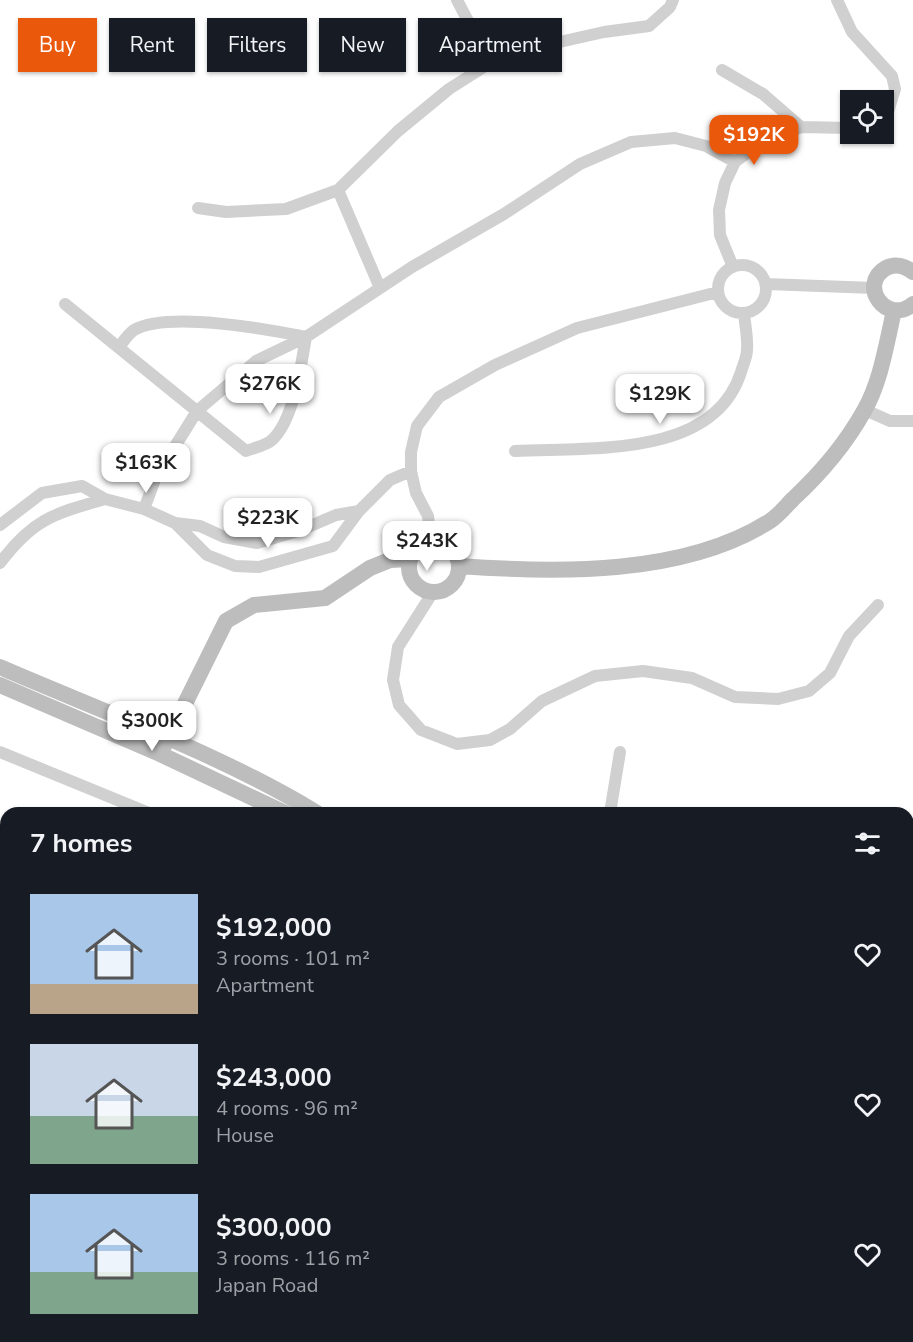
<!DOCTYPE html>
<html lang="en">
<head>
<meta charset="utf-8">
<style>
  :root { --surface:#171b24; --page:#242831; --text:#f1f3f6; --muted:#9ea1a6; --accent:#ea580c }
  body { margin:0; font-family:"Nunito Sans",sans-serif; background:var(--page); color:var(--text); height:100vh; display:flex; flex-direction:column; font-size:22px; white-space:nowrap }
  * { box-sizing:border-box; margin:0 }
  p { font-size:20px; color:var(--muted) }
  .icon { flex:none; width:33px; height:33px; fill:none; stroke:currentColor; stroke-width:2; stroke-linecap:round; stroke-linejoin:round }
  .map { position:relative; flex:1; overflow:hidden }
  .details { position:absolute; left:0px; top:807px; width:914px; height:536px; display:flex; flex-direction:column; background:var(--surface); border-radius:18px 18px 0 0; box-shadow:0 2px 4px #0004 }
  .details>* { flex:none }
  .banner { position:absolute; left:18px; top:18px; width:600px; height:54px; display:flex; gap:12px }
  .tools { position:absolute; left:840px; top:90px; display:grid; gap:12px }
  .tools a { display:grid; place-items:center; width:54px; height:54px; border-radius:0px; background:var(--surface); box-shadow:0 2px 4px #0004; font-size:30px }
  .price { position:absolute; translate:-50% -51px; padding:0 14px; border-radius:12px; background:#fff; color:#222; font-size:20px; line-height:39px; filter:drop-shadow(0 2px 3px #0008) }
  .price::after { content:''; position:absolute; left:50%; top:36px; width:18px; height:14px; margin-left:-9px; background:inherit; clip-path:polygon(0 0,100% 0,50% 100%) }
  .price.on { background:var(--accent); color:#fff }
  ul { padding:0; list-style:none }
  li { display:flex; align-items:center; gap:18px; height:150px; padding:0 30px }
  li span { display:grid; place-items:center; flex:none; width:168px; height:120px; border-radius:0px; color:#555 }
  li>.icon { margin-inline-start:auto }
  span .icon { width:72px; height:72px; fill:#fffc; stroke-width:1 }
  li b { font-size:26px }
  h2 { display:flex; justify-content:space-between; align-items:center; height:72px; padding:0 30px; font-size:26px }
  .chip { padding:0 21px; border-radius:0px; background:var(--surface); box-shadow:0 2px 4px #0004; font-size:21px; line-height:54px }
  .chip.on { background:var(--accent); color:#fff }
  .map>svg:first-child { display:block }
</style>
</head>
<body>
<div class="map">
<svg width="913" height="1342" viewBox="0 0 913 1342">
  <defs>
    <pattern id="forest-firs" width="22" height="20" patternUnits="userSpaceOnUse" patternTransform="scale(1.5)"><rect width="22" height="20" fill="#e6ecdf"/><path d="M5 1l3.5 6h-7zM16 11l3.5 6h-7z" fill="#c6cbc0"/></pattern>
  </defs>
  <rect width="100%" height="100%" fill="#fff"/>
  <path fill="url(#forest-firs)" d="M0 1164 6 1169V1336H208L215 1342H0Z"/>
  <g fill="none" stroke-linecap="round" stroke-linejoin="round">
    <path stroke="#d0d0d0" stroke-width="12" d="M457 0 490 63
      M837 0 852 32 892 76 895 89 887 115 884 118
      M722 70 763 94 801 127
      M338 190 380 288
      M198 208 226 212 286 209 338 190 398 131 449 89 490 63 515 52 604 32 649 26 670 7 673 0
      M718 289a24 24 0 1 1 48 0a24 24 0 1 1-48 0Z
      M733 267 720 235 719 210 725 183 735 162 755 147 801 127 850 128
      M766 284 874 288
      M65 304 246 451C254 448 267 445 272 440 294 420 301 365 306 337 267 329 168 311 134 330 128 334 123 342 119 347
      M865 410 890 421H913
      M515 451C588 447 714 459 741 372 743 365 747 357 747 350 748 338 745 325 744 313
      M144 509 156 477 197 411 256 361 306 337 412 267 504 214 580 164 631 142 675 138 706 146 735 162
      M175 523 200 526 224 537 257 543 301 530 336 515 359 511
      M0 525 42 493 82 486 105 499 144 509 175 523 207 555 235 566 259 567 333 546 359 511 390 480 411 471
      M431 542 428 516 416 493 411 471V452L417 426 439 397 495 365 577 328 718 292
      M0 563C33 519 53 514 105 499
      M433 592 398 647 393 680 399 705 421 730 457 744 490 740 510 729 542 701 595 676 643 671 692 678 735 697 778 699 809 691 830 673 849 636 878 605
      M0 752 149 813
      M610 813 620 752
      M0 918 6 920
      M0 1071 6 1075
      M908 1114 913 1116
      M908 1310 913 1311
      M355 1336 363 1342"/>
    <path stroke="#bdbdbd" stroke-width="16" d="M913 272C905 266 895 263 886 268 857 285 887 326 913 304
      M409 567a25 25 0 1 1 50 0a25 25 0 1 1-50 0Z
      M459 566C557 573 684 576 770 521 778 516 786 506 793 499 821 473 845 445 864 411 881 381 886 345 894 311
      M0 667C104 712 220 754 317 813
      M0 685 160 754 285 813
      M160 754 226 621 254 605 325 598 370 568 390 560 409 559
      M0 838 6 841
      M486 1336 488 1342
      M546 1336 548 1342
      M561 1336 563 1342"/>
  </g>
</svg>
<div class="tools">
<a><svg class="icon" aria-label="locate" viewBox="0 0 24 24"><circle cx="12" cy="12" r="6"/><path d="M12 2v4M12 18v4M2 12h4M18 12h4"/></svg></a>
</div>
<b class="price on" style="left:754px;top:166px">$192K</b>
<b class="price" style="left:270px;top:415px">$276K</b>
<b class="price" style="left:660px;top:425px">$129K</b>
<b class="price" style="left:146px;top:494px">$163K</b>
<b class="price" style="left:268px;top:549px">$223K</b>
<b class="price" style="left:427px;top:572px">$243K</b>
<b class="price" style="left:152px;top:752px">$300K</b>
<div class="banner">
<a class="chip on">Buy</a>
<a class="chip">Rent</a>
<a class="chip">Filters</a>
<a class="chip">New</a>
<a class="chip">Apartment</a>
</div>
<section class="details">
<h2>7 homes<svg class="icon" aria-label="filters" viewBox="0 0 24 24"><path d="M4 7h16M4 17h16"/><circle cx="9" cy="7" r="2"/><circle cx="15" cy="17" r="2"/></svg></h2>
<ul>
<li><span style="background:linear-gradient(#a9c7e8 75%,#b9a48a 0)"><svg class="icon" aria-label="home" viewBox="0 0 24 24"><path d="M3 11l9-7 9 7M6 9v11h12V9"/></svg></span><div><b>$192,000</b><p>3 rooms · 101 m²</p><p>Apartment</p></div><svg class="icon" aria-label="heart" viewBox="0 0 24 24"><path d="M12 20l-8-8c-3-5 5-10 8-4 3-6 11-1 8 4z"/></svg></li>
<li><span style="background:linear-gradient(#c9d6e8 60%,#7fa58c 0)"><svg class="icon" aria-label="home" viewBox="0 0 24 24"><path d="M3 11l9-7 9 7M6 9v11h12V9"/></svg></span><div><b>$243,000</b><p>4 rooms · 96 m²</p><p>House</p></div><svg class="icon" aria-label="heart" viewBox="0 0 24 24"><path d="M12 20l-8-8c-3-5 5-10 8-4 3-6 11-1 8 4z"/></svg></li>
<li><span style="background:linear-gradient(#a9c7e8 65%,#7fa58c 0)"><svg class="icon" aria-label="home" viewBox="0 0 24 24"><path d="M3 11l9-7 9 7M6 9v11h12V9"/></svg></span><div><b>$300,000</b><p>3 rooms · 116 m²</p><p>Japan Road</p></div><svg class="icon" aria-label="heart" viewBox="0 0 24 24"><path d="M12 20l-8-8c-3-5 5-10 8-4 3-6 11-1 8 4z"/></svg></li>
</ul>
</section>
</div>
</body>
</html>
